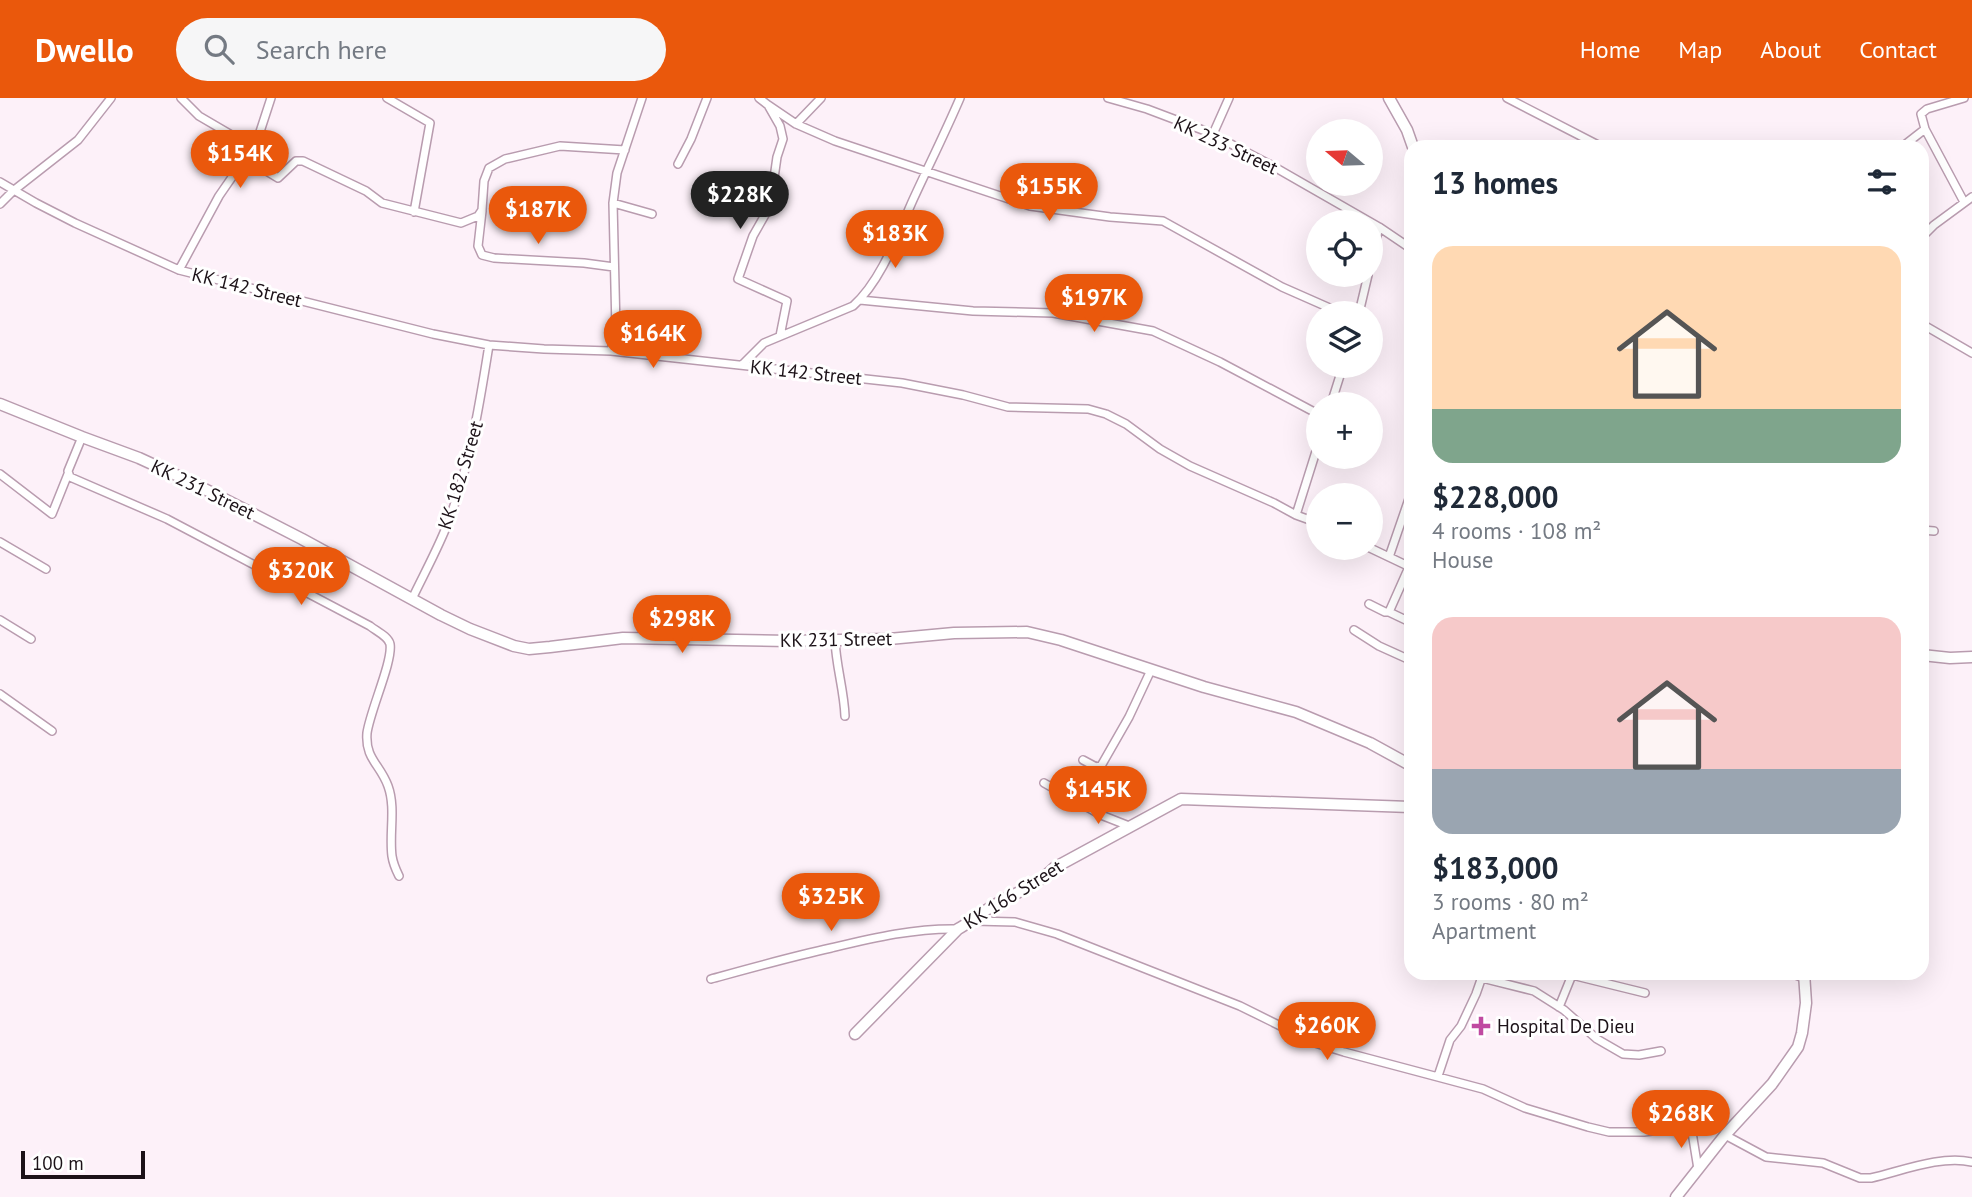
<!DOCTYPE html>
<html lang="en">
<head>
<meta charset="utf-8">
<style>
  :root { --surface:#fff; --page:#f6f6f7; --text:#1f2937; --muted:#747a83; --accent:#ea580c }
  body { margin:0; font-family:"PT Sans",sans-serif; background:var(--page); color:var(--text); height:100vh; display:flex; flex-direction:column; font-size:26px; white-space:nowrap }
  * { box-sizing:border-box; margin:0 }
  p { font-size:23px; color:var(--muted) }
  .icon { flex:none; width:38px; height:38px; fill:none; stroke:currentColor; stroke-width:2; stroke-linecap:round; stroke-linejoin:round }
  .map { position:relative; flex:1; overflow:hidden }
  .panel { position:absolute; left:1404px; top:42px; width:525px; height:840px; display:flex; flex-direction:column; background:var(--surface); border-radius:21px; box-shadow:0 7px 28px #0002 }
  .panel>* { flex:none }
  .needle { width:46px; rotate:289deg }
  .buttons { position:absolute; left:1306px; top:21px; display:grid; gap:14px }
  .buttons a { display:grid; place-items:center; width:77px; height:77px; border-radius:50%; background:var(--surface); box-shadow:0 7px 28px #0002; font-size:35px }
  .scale { position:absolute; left:21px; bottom:18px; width:124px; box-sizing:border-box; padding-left:7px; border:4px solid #1c1218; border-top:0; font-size:19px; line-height:24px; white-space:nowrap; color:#1c1218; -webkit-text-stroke:5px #fff; paint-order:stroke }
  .price { position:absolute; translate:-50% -60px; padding:0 16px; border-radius:24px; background:var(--accent); color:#fff; font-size:23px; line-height:46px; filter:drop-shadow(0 2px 4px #0008) }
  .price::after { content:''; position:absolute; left:50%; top:42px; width:21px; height:16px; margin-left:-10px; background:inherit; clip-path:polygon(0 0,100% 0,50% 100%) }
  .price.selected { background:#222; color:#fff }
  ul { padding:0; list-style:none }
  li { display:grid; align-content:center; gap:14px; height:371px; padding:0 28px }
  li span { display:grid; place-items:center; height:217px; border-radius:21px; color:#555 }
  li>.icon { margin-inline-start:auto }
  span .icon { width:126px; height:126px; fill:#fffc; stroke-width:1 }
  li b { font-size:30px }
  h2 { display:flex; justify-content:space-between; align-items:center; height:84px; padding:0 28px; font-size:30px }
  header { display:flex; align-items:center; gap:42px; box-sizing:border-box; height:98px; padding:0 35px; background:var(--accent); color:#fff }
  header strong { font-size:33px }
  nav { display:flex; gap:38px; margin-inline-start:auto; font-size:24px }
  .search { width:490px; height:63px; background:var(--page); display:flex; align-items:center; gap:18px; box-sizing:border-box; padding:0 24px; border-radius:38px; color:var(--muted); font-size:26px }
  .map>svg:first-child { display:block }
</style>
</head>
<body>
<header>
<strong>Dwello</strong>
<div class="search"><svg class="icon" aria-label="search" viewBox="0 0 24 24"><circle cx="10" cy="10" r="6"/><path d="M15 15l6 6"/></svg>Search here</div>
<nav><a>Home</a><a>Map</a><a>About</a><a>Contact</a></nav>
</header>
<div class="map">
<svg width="1972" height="1099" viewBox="0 0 1972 1099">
  <rect width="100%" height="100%" fill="#fdf1f9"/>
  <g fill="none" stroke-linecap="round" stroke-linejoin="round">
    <defs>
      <path id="street" d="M181 0 199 18 252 49
        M387 0 430 25 414 114
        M759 0 768 7 780 28 783 41 777 59 770 108 753 138 738 181 787 203 780 238
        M1108 0 1147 11 1208 34 1271 67 1379 129 1410 150
        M1507 0 1602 49
        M768 7 796 26 835 43 1030 108 1110 119 1163 123 1282 189 1341 215
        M796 26 821 0
        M1213 36 1229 0
        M1902 49 1925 31
        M245 60 278 80 296 63H303L366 93 382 105 461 125 478 118 482 112 484 83 489 70 505 61 560 48 625 52
        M678 66 691 41 707 0
        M0 84 36 105 75 125 179 172 433 236 489 247 544 251 611 253 902 285 963 297 1008 309 1088 311 1106 316 1126 326 1160 351 1190 368 1274 405 1296 417 1318 425
        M1964 104 1925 31 1921 16 1927 11 1964 0
        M613 105 652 116
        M0 106 13 93 78 42 111 0
        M482 113 478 148 482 157 494 160 584 165 614 169
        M1922 139 1934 127 1972 99
        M1370 167 1379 129
        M179 172 219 98 257 43 271 0
        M860 202 973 213 1053 215 1153 233 1220 264 1318 316
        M1359 215 1368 177
        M1922 226 1972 255
        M611 253 616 231 613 105 617 75 642 0
        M742 267 764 245 853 208C881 183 897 138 912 104 928 69 945 35 960 0
        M1331 306 1343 268
        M82 339 68 373 70 379 167 421 370 528C376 533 388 538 390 546 393 563 370 613 367 635 365 661 380 666 388 688 396 710 389 735 392 758 393 765 396 772 399 778
        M0 376 52 416 68 376
        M1296 417 1318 347
        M1922 432 1934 433
        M0 444 46 471
        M1370 450 1410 469
        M1389 459 1410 398
        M412 501C423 478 435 456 445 432 469 373 479 310 489 247
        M1369 506 1385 514H1389L1409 469
        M1389 514 1410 524
        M0 522 31 541
        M1354 532 1379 548 1410 562
        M835 542C836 568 844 592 845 618
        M0 596 52 633
        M1083 662 1096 669 1101 668 1129 619 1151 572
        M1044 685 1101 717 1129 728
        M974 823 1015 824 1057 836 1240 908 1315 945 1344 954 1483 991 1525 1010 1588 1029 1609 1034H1644L1691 1028 1698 1071
        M1573 875 1572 877 1645 895
        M1791 875 1806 881
        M1482 880 1534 893 1564 912 1597 941 1623 956 1639 957 1661 953
        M711 881C751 870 790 859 831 850 873 840 914 830 958 831
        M1559 909 1572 877
        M1438 978 1450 942 1461 928 1476 896 1483 876
        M1725 1037 1766 1059 1823 1065 1860 1080H1871C1902 1073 1940 1057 1972 1064"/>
      <path id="secondary" d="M1389 0 1407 32 1413 49
        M0 306 82 339 139 360 189 383 302 441 441 517 470 531 514 548 529 551 550 549 623 540 789 543 889 541 954 535 1027 534 1061 542 1204 589 1296 614 1370 645 1410 667
        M1922 557 1950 560 1972 559
        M855 936 958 831C971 824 979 816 991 809 1013 796 1036 788 1054 770L1181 701 1410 709
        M1676 1099 1725 1037 1772 986 1798 949 1802 935 1806 905 1804 875"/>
    </defs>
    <use href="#street" stroke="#b99caf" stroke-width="10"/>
    <use href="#secondary" stroke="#b99caf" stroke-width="13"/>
    <use href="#street" stroke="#fff" stroke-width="7"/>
    <use href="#secondary" stroke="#fff" stroke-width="10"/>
  </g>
  <path fill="#c04aa1" stroke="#fff" stroke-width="2.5" d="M1477.5 917.5h7v7h7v7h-7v7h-7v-7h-7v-7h7z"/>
  <g text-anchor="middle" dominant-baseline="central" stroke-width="6" stroke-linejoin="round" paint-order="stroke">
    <g font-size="19" fill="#1c1218" stroke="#fff">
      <text transform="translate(1226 47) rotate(25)">KK 233 Street</text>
      <text transform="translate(247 189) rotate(14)">KK 142 Street</text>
      <text transform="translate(806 274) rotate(6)">KK 142 Street</text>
      <text transform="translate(460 377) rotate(-73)">KK 182 Street</text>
      <text transform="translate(203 391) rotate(26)">KK 231 Street</text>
      <text transform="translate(836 541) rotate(-1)">KK 231 Street</text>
      <text transform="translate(1013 796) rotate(-32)">KK 166 Street</text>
    </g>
    <g font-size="19" fill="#1c1218" stroke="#fff" text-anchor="start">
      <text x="1497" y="928">Hospital De Dieu</text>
    </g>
  </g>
</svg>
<div class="buttons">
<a><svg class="needle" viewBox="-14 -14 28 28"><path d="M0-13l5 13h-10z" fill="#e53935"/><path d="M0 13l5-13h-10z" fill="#747a83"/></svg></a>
<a><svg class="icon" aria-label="locate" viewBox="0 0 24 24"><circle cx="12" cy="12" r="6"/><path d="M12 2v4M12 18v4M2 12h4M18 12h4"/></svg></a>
<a><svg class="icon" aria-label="layers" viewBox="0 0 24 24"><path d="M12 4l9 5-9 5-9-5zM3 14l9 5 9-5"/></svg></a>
<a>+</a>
<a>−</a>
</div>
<div class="scale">100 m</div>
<b class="price" style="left:240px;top:92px">$154K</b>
<b class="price" style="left:1049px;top:125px">$155K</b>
<b class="price selected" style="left:740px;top:133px">$228K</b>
<b class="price" style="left:538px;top:148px">$187K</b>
<b class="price" style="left:895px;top:172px">$183K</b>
<b class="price" style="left:1094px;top:236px">$197K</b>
<b class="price" style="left:653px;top:272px">$164K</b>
<b class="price" style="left:301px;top:509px">$320K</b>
<b class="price" style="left:682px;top:557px">$298K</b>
<b class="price" style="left:1098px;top:728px">$145K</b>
<b class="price" style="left:831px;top:835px">$325K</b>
<b class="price" style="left:1327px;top:964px">$260K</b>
<b class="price" style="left:1681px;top:1052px">$268K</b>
<section class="panel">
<h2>13 homes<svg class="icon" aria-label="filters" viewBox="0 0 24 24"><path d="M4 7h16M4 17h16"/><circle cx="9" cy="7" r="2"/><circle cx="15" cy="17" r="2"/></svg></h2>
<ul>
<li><span style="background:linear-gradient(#ffd9b3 75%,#7fa58c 0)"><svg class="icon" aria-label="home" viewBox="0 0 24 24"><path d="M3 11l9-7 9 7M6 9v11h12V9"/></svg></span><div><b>$228,000</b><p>4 rooms · 108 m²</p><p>House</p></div></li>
<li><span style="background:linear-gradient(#f6c9c9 70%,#9aa5b1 0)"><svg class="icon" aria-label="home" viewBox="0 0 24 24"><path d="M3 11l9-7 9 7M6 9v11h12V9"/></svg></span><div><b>$183,000</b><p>3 rooms · 80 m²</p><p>Apartment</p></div></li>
</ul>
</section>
</div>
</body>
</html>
